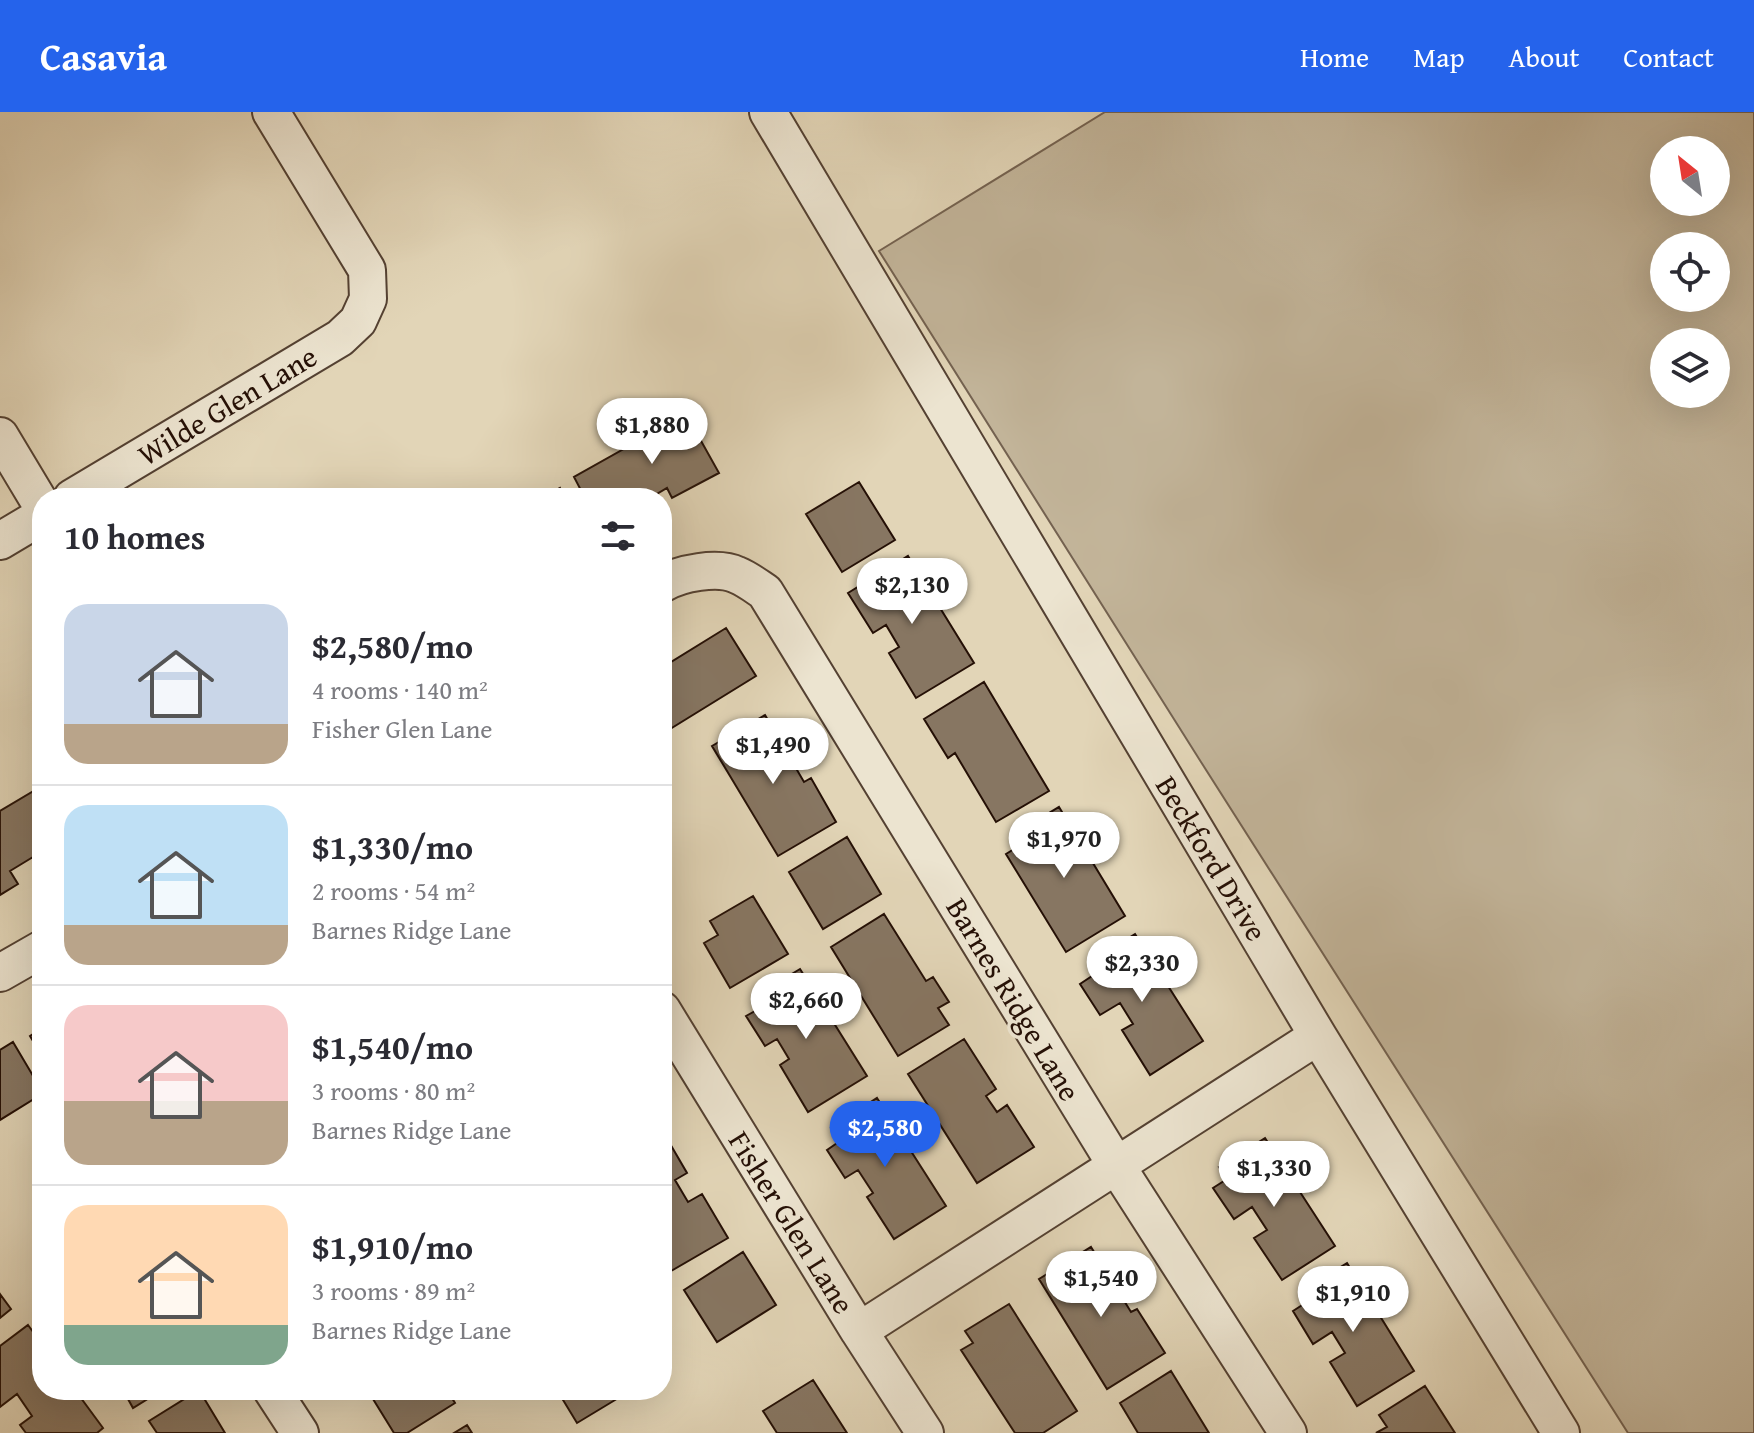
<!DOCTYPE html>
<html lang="en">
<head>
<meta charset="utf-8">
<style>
  :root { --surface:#fff; --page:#f2f2f3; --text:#2b2b33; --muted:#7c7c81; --line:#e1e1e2; --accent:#2563eb }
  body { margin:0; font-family:"Gentium Book Plus",serif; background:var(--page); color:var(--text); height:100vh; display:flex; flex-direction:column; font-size:30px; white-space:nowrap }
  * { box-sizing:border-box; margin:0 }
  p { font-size:26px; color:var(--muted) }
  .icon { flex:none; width:44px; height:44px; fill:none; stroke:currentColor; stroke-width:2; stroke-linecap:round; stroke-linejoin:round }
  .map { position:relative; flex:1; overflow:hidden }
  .side { position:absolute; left:32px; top:376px; width:640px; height:912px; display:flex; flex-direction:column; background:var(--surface); border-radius:32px; box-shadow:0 8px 32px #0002 }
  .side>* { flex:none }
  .needle { width:52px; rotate:330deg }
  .tools { position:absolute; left:1650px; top:24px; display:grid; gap:16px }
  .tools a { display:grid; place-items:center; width:80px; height:80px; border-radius:50%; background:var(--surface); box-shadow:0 8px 32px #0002; font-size:40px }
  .price { position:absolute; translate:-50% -68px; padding:0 18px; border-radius:28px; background:#fff; color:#222; font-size:26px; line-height:52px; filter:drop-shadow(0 2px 4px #0008) }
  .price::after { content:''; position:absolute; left:50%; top:48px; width:24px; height:18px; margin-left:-12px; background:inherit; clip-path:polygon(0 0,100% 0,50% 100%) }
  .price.selected { background:var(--accent); color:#fff }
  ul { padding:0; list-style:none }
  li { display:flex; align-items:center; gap:24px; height:200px; padding:0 32px }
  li+li { border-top:2px solid var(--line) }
  li span { display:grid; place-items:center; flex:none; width:224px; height:160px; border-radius:24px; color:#555 }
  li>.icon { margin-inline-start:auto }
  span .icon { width:96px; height:96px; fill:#fffc; stroke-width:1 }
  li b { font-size:34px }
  h2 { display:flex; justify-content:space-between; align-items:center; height:96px; padding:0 32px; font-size:34px }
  header { display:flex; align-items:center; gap:48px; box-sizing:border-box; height:112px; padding:0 40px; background:var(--accent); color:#fff }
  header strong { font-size:38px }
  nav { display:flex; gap:44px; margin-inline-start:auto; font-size:28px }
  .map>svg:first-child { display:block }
</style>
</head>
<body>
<header>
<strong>Casavia</strong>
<nav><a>Home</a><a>Map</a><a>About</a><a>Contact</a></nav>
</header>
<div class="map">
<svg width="1754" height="1321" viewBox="0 0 1754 1321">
  <rect width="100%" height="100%" fill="#e2d5b7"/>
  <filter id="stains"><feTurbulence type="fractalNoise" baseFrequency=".0025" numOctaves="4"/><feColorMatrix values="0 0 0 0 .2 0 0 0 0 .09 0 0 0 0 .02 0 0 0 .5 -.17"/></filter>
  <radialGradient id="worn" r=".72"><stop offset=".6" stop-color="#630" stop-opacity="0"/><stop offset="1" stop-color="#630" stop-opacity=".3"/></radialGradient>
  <path fill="#c2b499" stroke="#746250" stroke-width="2" fill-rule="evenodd" d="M1105 0H1754V1321H1628L1201 650 879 139ZM1664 38H1716V90H1664ZM1664 134H1716V186H1664ZM1664 230H1716V282H1664Z"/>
  <path fill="#877662" stroke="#251006" stroke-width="2" d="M686 302 719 361 672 386 667 376 650 386H585L574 365Z
    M859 370 895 428 842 460 806 402Z
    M560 376 565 386H542Z
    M908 444 974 551 916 586 889 541 899 535 886 513 873 521 848 481Z
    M726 516 756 564 662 622V546L666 553Z
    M984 570 1049 679 996 710 955 641 948 646 924 607Z
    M765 603 804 670 811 666 836 710 778 744 712 634Z
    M42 674V753L40 755 33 745 10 759 18 772 0 783V699Z
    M1059 695 1125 804 1066 840 1006 742 1019 734 1013 723Z
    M847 725 881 782 823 817 789 760Z
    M753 784 788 842 730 876 704 831 718 823 710 809Z
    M884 802 926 869 933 865 949 890 938 896 949 913 898 944 831 835Z
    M1135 822 1203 929 1150 963 1122 918 1133 912 1120 891 1100 903 1080 872 1098 860 1091 849Z
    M800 857 867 964 808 1000 780 953 789 947 777 927 765 934 746 904 764 894 757 883Z
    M42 916V944L30 924Z
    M964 927 996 977 986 984 997 1000 1007 993 1034 1035 977 1071 908 962Z
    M13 930 42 979V982L0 1008V938Z
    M877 986 946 1094 894 1127 867 1085 873 1081 858 1058 845 1066 827 1038 840 1029 831 1016Z
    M662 1018 687 1061 675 1068 688 1090 702 1082 728 1126 671 1159 662 1144Z
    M1265 1026 1335 1134 1282 1168 1254 1126 1267 1118 1252 1095 1234 1107 1213 1076 1227 1067 1219 1055Z
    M1091 1135 1131 1200 1137 1197 1165 1241 1107 1277 1039 1167Z
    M743 1140 776 1193 717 1230 684 1178Z
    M1347 1151 1414 1259 1357 1294 1330 1250 1345 1241 1332 1220 1313 1232 1293 1199 1310 1188 1303 1178Z
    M0 1182 11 1197 0 1206Z
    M1009 1192 1077 1299 1043 1321H1015L961 1238 973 1231 965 1219Z
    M28 1213 42 1232V1278H75L103 1316 97 1321H26L20 1313 32 1304 17 1282 0 1295V1234Z
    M1171 1259 1209 1321H1138L1120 1291Z
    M813 1268 847 1321H777L763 1299Z
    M1425 1274 1455 1321H1376L1387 1315 1379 1303Z
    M123 1278H162L133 1296Z
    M199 1278 225 1321H157L149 1309Z
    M385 1278H447L455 1291 407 1321H394L373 1287Z
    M557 1278H616L620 1285 577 1311Z
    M467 1313 472 1321H454Z"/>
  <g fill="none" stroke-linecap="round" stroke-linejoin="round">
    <defs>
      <path id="minor" d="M768 0 1318 924 1561 1321
        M0 324 42 394
        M72 386 340 226 358 209 368 187 367 158 271 0
        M0 429 42 404
        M662 472C680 461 718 454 737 463 747 467 756 474 765 480L1116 1053 1288 1321
        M0 861 42 837
        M662 898 859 1219 925 1321
        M859 1219 1318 924
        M272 1278 300 1321"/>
    </defs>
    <use href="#minor" stroke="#544132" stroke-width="40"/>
    <use href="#minor" stroke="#ece4d0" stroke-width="36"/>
  </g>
  <g text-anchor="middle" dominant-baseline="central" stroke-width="7" stroke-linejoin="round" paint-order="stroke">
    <g font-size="30" fill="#251006" stroke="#ece4d0">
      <text transform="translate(227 293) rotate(-31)">Wilde Glen Lane</text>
      <text transform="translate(1212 746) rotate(59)">Beckford Drive</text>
      <text transform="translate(1014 887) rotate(59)">Barnes Ridge Lane</text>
      <text transform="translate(792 1110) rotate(58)">Fisher Glen Lane</text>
    </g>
  </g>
  <rect width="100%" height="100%" filter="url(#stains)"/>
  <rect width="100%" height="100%" fill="url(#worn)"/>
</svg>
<div class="tools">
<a><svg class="needle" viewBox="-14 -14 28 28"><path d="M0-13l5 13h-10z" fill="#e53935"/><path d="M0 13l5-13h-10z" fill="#7c7c81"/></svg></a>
<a><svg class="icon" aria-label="locate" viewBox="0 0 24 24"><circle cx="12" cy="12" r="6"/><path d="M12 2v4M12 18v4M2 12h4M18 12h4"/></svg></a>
<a><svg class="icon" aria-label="layers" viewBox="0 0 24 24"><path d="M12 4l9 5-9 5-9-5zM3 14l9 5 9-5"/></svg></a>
</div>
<b class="price" style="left:652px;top:354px">$1,880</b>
<b class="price" style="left:912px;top:514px">$2,130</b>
<b class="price" style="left:773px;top:674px">$1,490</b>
<b class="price" style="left:1064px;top:768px">$1,970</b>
<b class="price" style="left:1142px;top:892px">$2,330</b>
<b class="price" style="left:806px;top:929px">$2,660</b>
<b class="price selected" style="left:885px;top:1057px">$2,580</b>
<b class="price" style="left:1274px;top:1097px">$1,330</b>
<b class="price" style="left:1101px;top:1207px">$1,540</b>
<b class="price" style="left:1353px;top:1222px">$1,910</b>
<section class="side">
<h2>10 homes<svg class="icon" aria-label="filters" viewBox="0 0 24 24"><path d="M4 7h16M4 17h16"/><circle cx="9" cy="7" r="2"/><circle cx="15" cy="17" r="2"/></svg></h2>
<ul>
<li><span style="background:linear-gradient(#c9d6e8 75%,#b9a48a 0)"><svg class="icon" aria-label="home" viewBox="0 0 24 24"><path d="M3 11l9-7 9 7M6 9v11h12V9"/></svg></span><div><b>$2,580/mo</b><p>4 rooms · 140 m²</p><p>Fisher Glen Lane</p></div></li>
<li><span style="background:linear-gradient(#bfe0f5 75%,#b9a48a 0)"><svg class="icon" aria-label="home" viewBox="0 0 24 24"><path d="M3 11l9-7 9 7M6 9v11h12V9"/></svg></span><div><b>$1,330/mo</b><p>2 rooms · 54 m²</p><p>Barnes Ridge Lane</p></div></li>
<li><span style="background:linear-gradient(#f6c9c9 60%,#b9a48a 0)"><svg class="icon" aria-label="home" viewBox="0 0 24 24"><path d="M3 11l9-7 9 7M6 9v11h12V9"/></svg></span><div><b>$1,540/mo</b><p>3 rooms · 80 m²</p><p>Barnes Ridge Lane</p></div></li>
<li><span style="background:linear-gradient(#ffd9b3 75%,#7fa58c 0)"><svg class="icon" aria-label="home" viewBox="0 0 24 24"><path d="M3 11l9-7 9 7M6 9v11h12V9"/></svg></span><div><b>$1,910/mo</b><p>3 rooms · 89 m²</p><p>Barnes Ridge Lane</p></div></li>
</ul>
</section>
</div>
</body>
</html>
